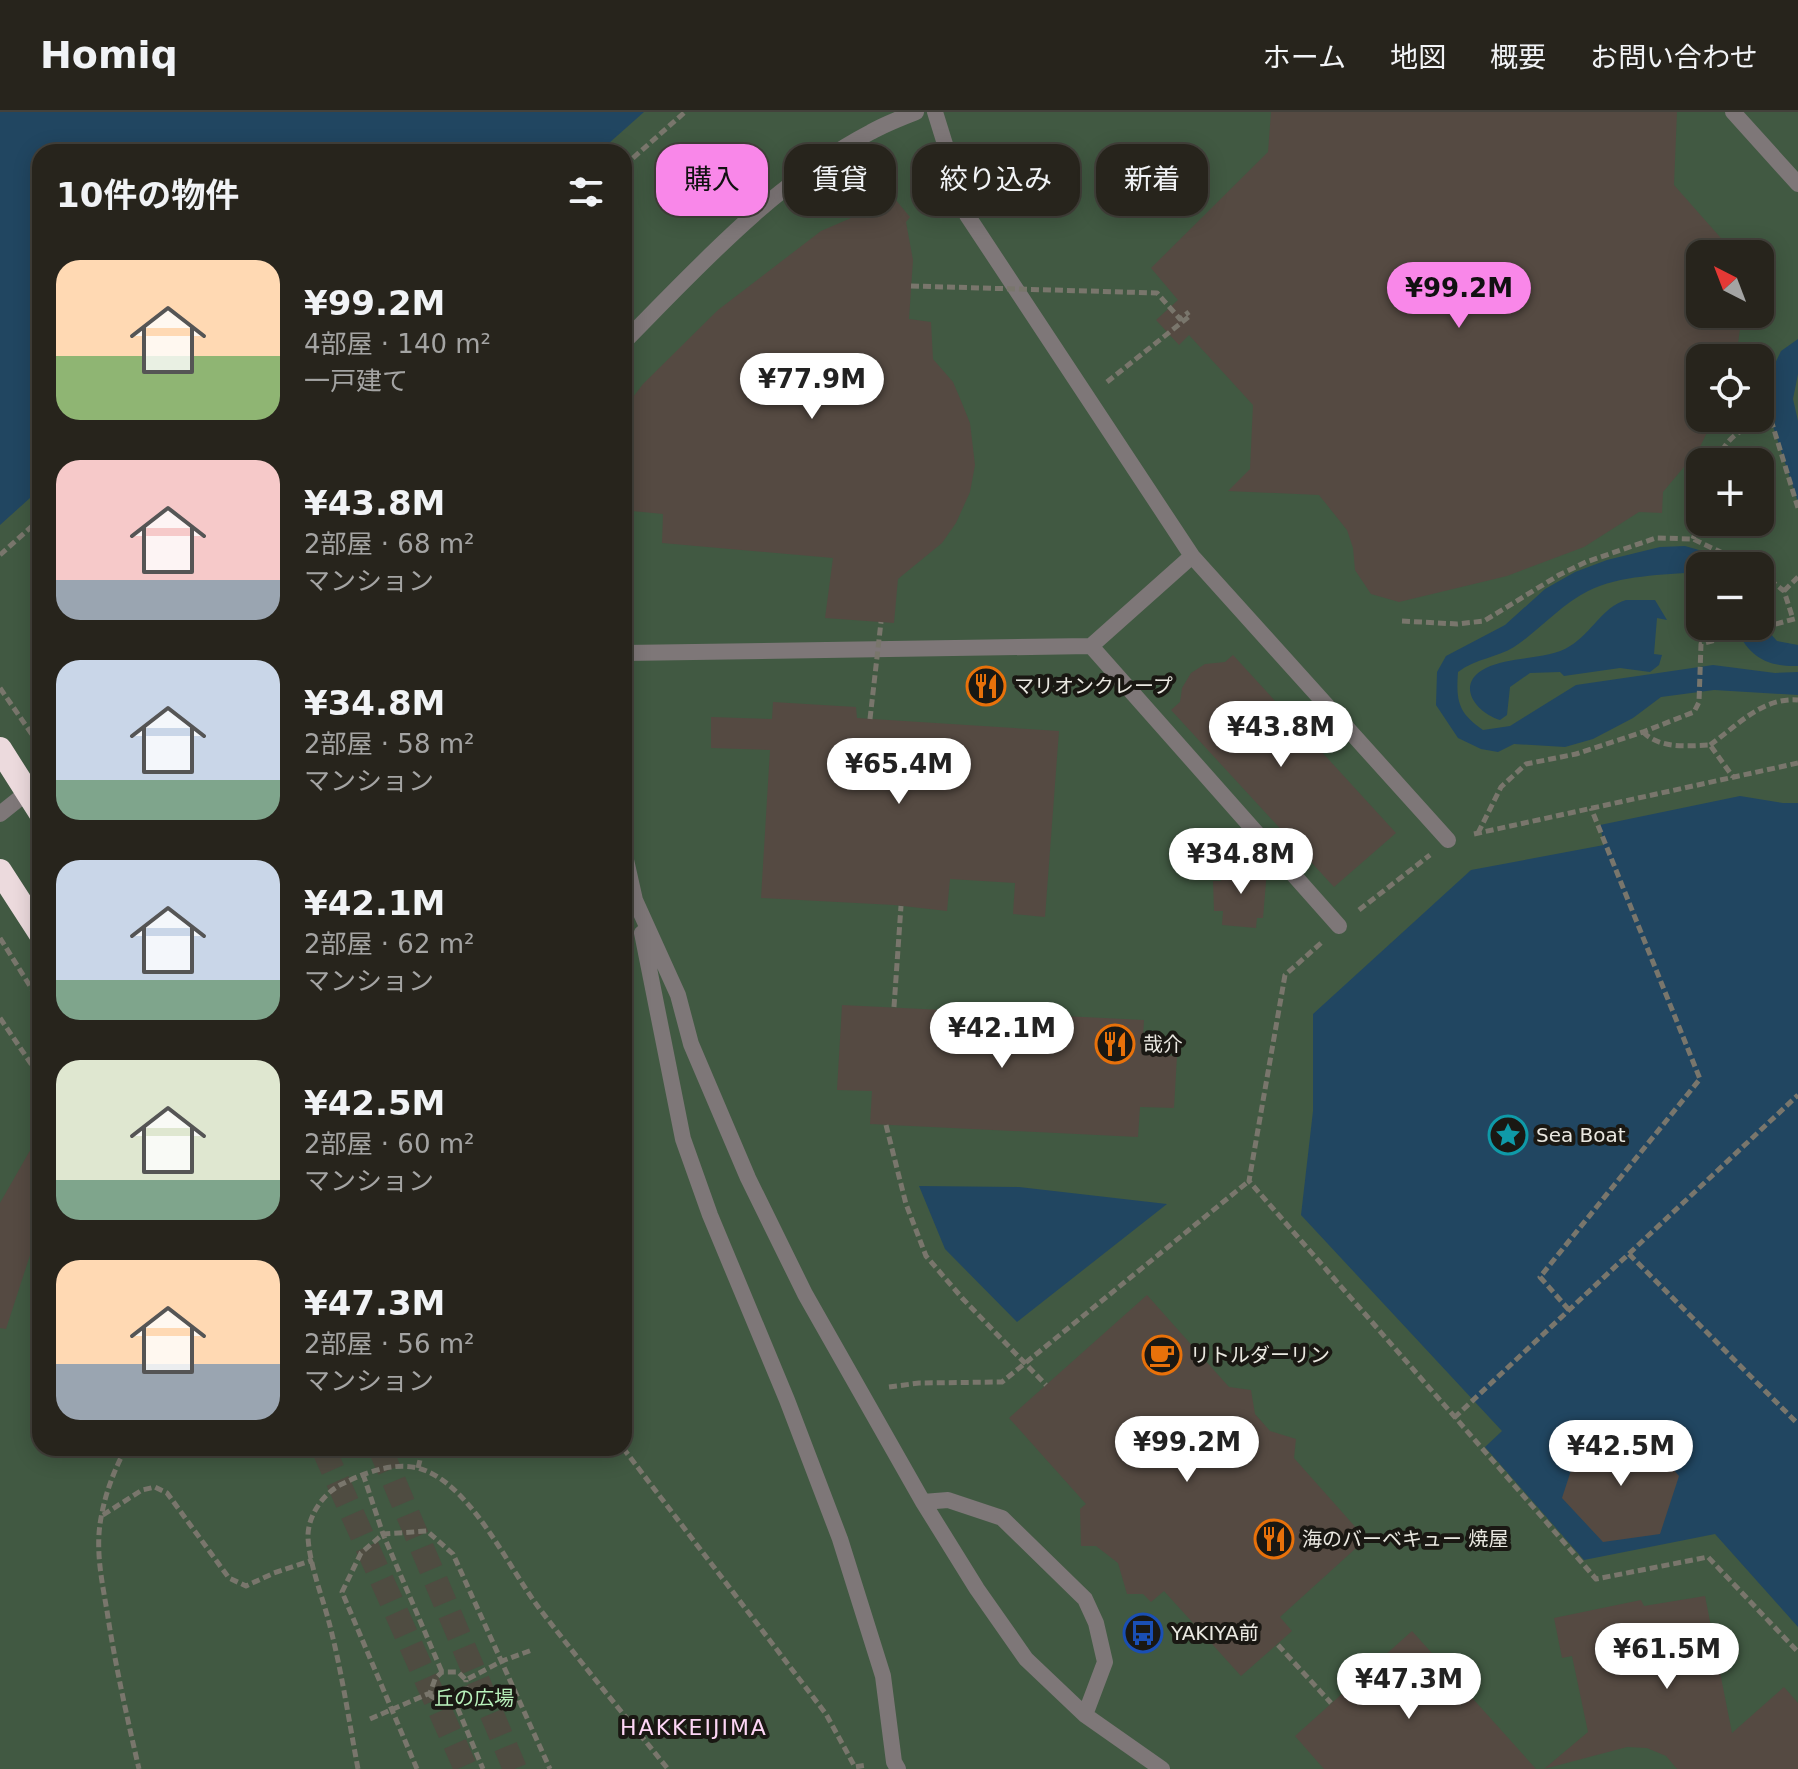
<!DOCTYPE html>
<html lang="ja">
<head>
<meta charset="utf-8">
<style>
  :root { --surface:#27241c; --page:#2f2c25; --text:#f1f3f6; --muted:#a4a4a3; --line:#43413b; --accent:#f987e9 }
  body { margin:0; font-family:"DejaVu Sans","Noto Sans JP",sans-serif; background:var(--page); color:var(--text); height:100vh; display:flex; flex-direction:column; font-size:30px; white-space:nowrap }
  * { box-sizing:border-box; margin:0 }
  p { font-size:26px; color:var(--muted) }
  .icon { flex:none; width:44px; height:44px; fill:none; stroke:currentColor; stroke-width:2; stroke-linecap:round; stroke-linejoin:round }
  .map { position:relative; flex:1; overflow:hidden }
  .drawer { position:absolute; left:32px; top:32px; width:600px; height:1312px; display:flex; flex-direction:column; background:var(--surface); border-radius:24px; box-shadow:0 4px 20px #0003,0 0 0 2px var(--line) }
  .drawer>* { flex:none }
  .hud { position:absolute; left:656px; top:32px; width:760px; height:72px; display:flex; gap:16px }
  .needle { width:52px; rotate:318deg }
  .fabs { position:absolute; left:1686px; top:128px; display:grid; gap:16px }
  .fabs a { display:grid; place-items:center; width:88px; height:88px; border-radius:16px; background:var(--surface); box-shadow:0 4px 20px #0003,0 0 0 2px var(--line); font-size:40px }
  .price { position:absolute; translate:-50% -68px; padding:0 18px; border-radius:28px; background:#fff; color:#222; font-size:26px; line-height:52px; filter:drop-shadow(0 2px 4px #0008) }
  .price::after { content:''; position:absolute; left:50%; top:48px; width:24px; height:18px; margin-left:-12px; background:inherit; clip-path:polygon(0 0,100% 0,50% 100%) }
  .price.selected { background:var(--accent); color:#111 }
  ul { padding:0; list-style:none }
  li { display:flex; align-items:center; gap:24px; height:200px; padding:0 24px }
  li span { display:grid; place-items:center; flex:none; width:224px; height:160px; border-radius:24px; color:#555 }
  li>.icon { margin-inline-start:auto }
  span .icon { width:96px; height:96px; fill:#fffc; stroke-width:1 }
  li b { font-size:34px }
  h2 { display:flex; justify-content:space-between; align-items:center; height:96px; padding:0 24px; font-size:34px }
  .tag { padding:0 28px; border-radius:24px; background:var(--surface); box-shadow:0 4px 20px #0003,0 0 0 2px var(--line); font-size:28px; line-height:72px }
  .tag.selected { background:var(--accent); color:#111 }
  header { display:flex; align-items:center; gap:48px; box-sizing:border-box; height:112px; padding:0 40px; background:var(--surface); border-bottom:2px solid var(--line) }
  header strong { font-size:38px }
  nav { display:flex; gap:44px; margin-inline-start:auto; font-size:28px }
  .map>svg:first-child { display:block }
</style>
</head>
<body>
<header>
<strong>Homiq</strong>
<nav><a>ホーム</a><a>地図</a><a>概要</a><a>お問い合わせ</a></nav>
</header>
<div class="map">
<svg width="1798" height="1657" viewBox="0 0 1798 1657">
  <rect width="100%" height="100%" fill="#343025"/>
  <path fill="#415942" fill-rule="evenodd" d="M566 0H1798V1657H0V381L40 345V1336H624V40H518ZM1700 142H1760V202H1700ZM1700 246H1760V306H1700ZM1700 350H1760V410H1700ZM1700 454H1760V514H1700Z"/>
  <path fill="#214661" d="M0 0H644L599 40H40V377L0 413Z
    M1798 227V262L1793 287 1798 309V390L1765 290 1770 262 1781 239Z
    M1685 434 1720 444 1728 454H1700V462L1698 460C1663 463 1620 463 1588 479 1560 493 1540 518 1514 535 1496 546 1477 546 1458 560 1456 589 1458 601 1483 618L1510 614 1576 573 1713 553 1775 561 1798 560V583L1714 578 1661 585 1633 606 1593 627 1565 635 1514 632 1498 640 1481 637 1458 626 1436 593 1437 560 1446 544 1505 513 1545 477 1575 460 1607 448 1660 435Z
    M1626 488H1655L1667 508 1657 506 1654 542 1662 543 1659 553 1650 560 1620 556 1564 564 1560 560 1530 561 1510 575 1507 603 1500 608C1474 600 1455 571 1486 556 1510 544 1549 548 1570 534 1592 521 1602 495 1626 488Z
    M1760 510 1777 529 1798 533V554C1766 555 1748 544 1735 514H1760Z
    M1740 684 1783 691H1798V1515L1715 1422 1584 1448 1485 1335 1502 1319 1301 1103 1313 999V902L1471 758 1604 733 1600 713Z
    M919 1074 1019 1075 1167 1092 1017 1210 945 1137Z"/>
  <path fill="#554a42" d="M1271 0H1677L1674 73 1735 142H1700V202H1742L1736 246H1700V306H1714L1699 337 1663 380 1662 401 1639 400 1584 435 1507 464 1399 490 1371 482 1355 458 1353 436 1347 418 1319 383 1228 379 1250 357 1253 293 1189 223 1179 233 1156 208 1178 188 1151 156 1268 40Z
    M895 87 910 105 906 110 913 148 909 207 931 210 933 247 953 270 959 284 970 311 975 353 970 380 956 411 942 431 898 467 894 511 825 506 833 446 662 431 663 402 632 399V328L624 321V297L643 272 718 198 821 119Z
    M1233 543 1396 721 1334 775 1171 598 1180 590 1182 576 1191 561 1205 552 1225 550Z
    M773 590 856 595 857 606 1059 619 1045 805 1013 802 1015 771 950 767 947 799 894 793 761 786 770 638 711 636V605L772 607Z
    M1222 754 1267 758 1263 806H1257L1256 816 1222 813 1223 799H1214L1213 769H1221Z
    M842 893 1144 908 1142 942 1177 944 1174 996 1140 995 1138 1025 870 1012 872 979 837 978Z
    M40 1021V1097L35 1110 32 1137 6 1217 0 1216V1091Z
    M1147 1183 1229 1275 1251 1278 1255 1302 1270 1319 1296 1327 1294 1346 1366 1427 1280 1505 1292 1519 1241 1564 1164 1479 1151 1490 1143 1482H1127L1118 1451 1096 1434H1081L1080 1397 1086 1392 1009 1306Z
    M1641 1320 1679 1364 1660 1422 1603 1430 1562 1386 1579 1334Z
    M1705 1484 1732 1621 1784 1575 1798 1591V1657H1677L1666 1644 1647 1636 1627 1635 1544 1657 1588 1620 1572 1544 1562 1546 1554 1506 1641 1488 1644 1494Z
    M1412 1519 1536 1657H1324L1295 1624Z"/>
  <g fill="none" stroke-linecap="round" stroke-linejoin="round">
    <path stroke="#4f4c41" stroke-width="24" stroke-dasharray="24 12" stroke-linecap="butt" d="M323 1336 466 1657
      M380 1336 515 1657"/>
    <path stroke="#79766c" stroke-width="5" stroke-dasharray="8 4" stroke-linecap="butt" d="M624 54 685 0
      M1107 270 1191 203
      M1717 350C1727 323 1744 314 1771 308L1798 396
      M1693 427 1700 409
      M0 443 40 407
      M1760 460 1784 479 1793 507
      M1784 479 1798 465
      M1402 509 1457 512 1484 509 1559 463 1586 450 1656 426 1693 427 1750 454
      M0 576 40 634
      M1643 620C1660 637 1687 634 1710 633L1733 665
      M1710 633C1737 614 1762 585 1798 588
      M1478 721 1501 675 1526 652 1576 642 1643 620 1694 600 1699 590 1701 532 1798 506
      M1474 722 1798 651
      M1359 798 1430 743
      M0 826 40 890
      M1321 831 1285 863 1249 1069 1596 1467 1708 1445 1798 1540
      M894 895 901 794
      M0 906 40 965
      M1629 1142 1798 1312
      M1569 1198 1540 1165 1700 967 1591 696
      M889 1275 919 1271 1002 1270 1249 1069
      M1454 1306 1798 983
      M126 1336C113 1360 104 1385 100 1412 96 1441 102 1470 107 1499 115 1552 127 1605 139 1657
      M623 1336 826 1602 855 1655 867 1653
      M418 1356 423 1336
      M363 1362 383 1422 442 1560
      M103 1403 142 1378 155 1375 167 1381 229 1466 246 1474 274 1461 313 1448
      M1278 1533 1331 1591
      M430 1581 431 1584 446 1592 455 1590 483 1657
      M455 1590 466 1578V1568
      M370 1607 430 1581 435 1567 442 1560H458L466 1568 502 1549 532 1538
      M358 1657C349 1609 342 1561 330 1514 323 1486 310 1455 308 1426 307 1405 323 1381 342 1372 364 1361 392 1350 418 1356 470 1370 508 1455 539 1496 581 1551 625 1604 668 1657
      M417 1657 342 1480 361 1441 383 1422 427 1419 453 1442 550 1657"/>
    <path stroke="#7e7778" stroke-width="16" d="M1733 0 1798 72
      M624 230C699 154 775 70 871 20 885 12 901 6 916 0
      M0 702 40 670
      M624 739 635 788 678 883 691 932 748 1066 805 1182 923 1390 977 1477 1026 1547 1085 1603 1162 1657
      M642 821 683 1027 710 1103 787 1288 840 1427 883 1564 894 1650 898 1657
      M923 1390 948 1388 1002 1406 1085 1487 1096 1511 1105 1550 1085 1603"/>
    <path stroke="#7e7778" stroke-width="16" d="M1192 444 1448 728
      M1091 534 1339 814
      M624 541 1091 534 1192 444 967 103 935 0"/>
    <path stroke="#ecdadd" stroke-width="24" d="M0 759 40 821"/>
    <path stroke="#79766c" stroke-width="5" stroke-dasharray="8 4" stroke-linecap="butt" d="M911 174 1157 181 1180 207 1189 200
      M870 607 881 510
      M886 1013 906 1092 926 1144 963 1187 1046 1273"/>
    <path stroke="#ecdadd" stroke-width="24" d="M0 637 40 700"/>
  </g>
  <defs>
    <symbol id="restaurant-ring" viewBox="-11 -11 22 22"><circle r="9.5" fill="#1a1813" stroke="#e8710a" stroke-width="1.5"/><path d="M-5-6h1v4h1v-4h1v4h1v-4h1v5L-1.5 .5V6h-2V.5L-5-1ZM5-6V6H3V1.5H1.5Q1.5-4 5-6Z" fill="#e8710a"/></symbol>
    <symbol id="sight-ring" viewBox="-11 -11 22 22"><circle r="9.5" fill="#1a1813" stroke="#0f9aa8" stroke-width="1.5"/><path d="M0-6L1.8-2.2L6-1.7L2.9 1.2L3.7 5.4L0 3.3L-3.7 5.4L-2.9 1.2L-6-1.7L-1.8-2.2Z" fill="#0f9aa8"/></symbol>
    <symbol id="cafe-ring" viewBox="-11 -11 22 22"><circle r="9.5" fill="#1a1813" stroke="#e8710a" stroke-width="1.5"/><path d="M-5.5-4.5H6V0H3Q3 3.5 0 3.5H-2.5Q-5.5 3.5-5.5 0ZM3-3.2v2h1.7v-2ZM-6 4.5H4V6H-6Z" fill="#e8710a"/></symbol>
    <symbol id="bus-ring" viewBox="-11 -11 22 22"><circle r="9.5" fill="#1a1813" stroke="#1a4fb4" stroke-width="1.5"/><path d="M-5-6H5V4H4V6H2V4H-2V6H-4V4H-5ZM-3.5-4V0h7V-4ZM-3.5 1.2v1.5H-2V1.2ZM2 1.2v1.5H3.5V1.2Z" fill="#1a4fb4"/></symbol>
  </defs>
  <g fill-rule="evenodd">
    <use href="#restaurant-ring" x="964" y="552" width="44" height="44"/>
    <use href="#restaurant-ring" x="1093" y="910" width="44" height="44"/>
    <use href="#sight-ring" x="1486" y="1001" width="44" height="44"/>
    <use href="#cafe-ring" x="1140" y="1221" width="44" height="44"/>
    <use href="#restaurant-ring" x="1252" y="1405" width="44" height="44"/>
    <use href="#bus-ring" x="1121" y="1499" width="44" height="44"/>
  </g>
  <g text-anchor="middle" dominant-baseline="central" stroke-width="8" stroke-linejoin="round" paint-order="stroke">
    <g font-size="20" fill="#eae8e1" stroke="#1a1813" text-anchor="start">
      <text x="1014" y="574">マリオンクレープ</text>
      <text x="1143" y="932">哉介</text>
      <text x="1536" y="1023">Sea Boat</text>
      <text x="1190" y="1243">リトルダーリン</text>
      <text x="1302" y="1427">海のバーベキュー 焼屋</text>
      <text x="1171" y="1521">YAKIYA前</text>
    </g>
    <g font-size="20" fill="#b8f1bb" stroke="#1a1813">
      <text x="474" y="1586">丘の広場</text>
    </g>
    <g font-size="22" letter-spacing="2" fill="#fdd5f5" stroke="#1a1813">
      <text x="694" y="1615">HAKKEIJIMA</text>
    </g>
  </g>
</svg>
<div class="fabs">
<a><svg class="needle" viewBox="-14 -14 28 28"><path d="M0-13l5 13h-10z" fill="#e53935"/><path d="M0 13l5-13h-10z" fill="#a4a4a3"/></svg></a>
<a><svg class="icon" aria-label="locate" viewBox="0 0 24 24"><circle cx="12" cy="12" r="6"/><path d="M12 2v4M12 18v4M2 12h4M18 12h4"/></svg></a>
<a>+</a>
<a>−</a>
</div>
<b class="price selected" style="left:1459px;top:218px">¥99.2M</b>
<b class="price" style="left:812px;top:309px">¥77.9M</b>
<b class="price" style="left:1281px;top:657px">¥43.8M</b>
<b class="price" style="left:899px;top:694px">¥65.4M</b>
<b class="price" style="left:1241px;top:784px">¥34.8M</b>
<b class="price" style="left:1002px;top:958px">¥42.1M</b>
<b class="price" style="left:1187px;top:1372px">¥99.2M</b>
<b class="price" style="left:1621px;top:1376px">¥42.5M</b>
<b class="price" style="left:1667px;top:1579px">¥61.5M</b>
<b class="price" style="left:1409px;top:1609px">¥47.3M</b>
<div class="hud">
<a class="tag selected">購入</a>
<a class="tag">賃貸</a>
<a class="tag">絞り込み</a>
<a class="tag">新着</a>
</div>
<section class="drawer">
<h2>10件の物件<svg class="icon" aria-label="filters" viewBox="0 0 24 24"><path d="M4 7h16M4 17h16"/><circle cx="9" cy="7" r="2"/><circle cx="15" cy="17" r="2"/></svg></h2>
<ul>
<li><span style="background:linear-gradient(#ffd9b3 60%,#8fb573 0)"><svg class="icon" aria-label="home" viewBox="0 0 24 24"><path d="M3 11l9-7 9 7M6 9v11h12V9"/></svg></span><div><b>¥99.2M</b><p>4部屋 · 140 m²</p><p>一戸建て</p></div></li>
<li><span style="background:linear-gradient(#f6c9c9 75%,#9aa5b1 0)"><svg class="icon" aria-label="home" viewBox="0 0 24 24"><path d="M3 11l9-7 9 7M6 9v11h12V9"/></svg></span><div><b>¥43.8M</b><p>2部屋 · 68 m²</p><p>マンション</p></div></li>
<li><span style="background:linear-gradient(#c9d6e8 75%,#7fa58c 0)"><svg class="icon" aria-label="home" viewBox="0 0 24 24"><path d="M3 11l9-7 9 7M6 9v11h12V9"/></svg></span><div><b>¥34.8M</b><p>2部屋 · 58 m²</p><p>マンション</p></div></li>
<li><span style="background:linear-gradient(#c9d6e8 75%,#7fa58c 0)"><svg class="icon" aria-label="home" viewBox="0 0 24 24"><path d="M3 11l9-7 9 7M6 9v11h12V9"/></svg></span><div><b>¥42.1M</b><p>2部屋 · 62 m²</p><p>マンション</p></div></li>
<li><span style="background:linear-gradient(#dfe7d0 75%,#7fa58c 0)"><svg class="icon" aria-label="home" viewBox="0 0 24 24"><path d="M3 11l9-7 9 7M6 9v11h12V9"/></svg></span><div><b>¥42.5M</b><p>2部屋 · 60 m²</p><p>マンション</p></div></li>
<li><span style="background:linear-gradient(#ffd9b3 65%,#9aa5b1 0)"><svg class="icon" aria-label="home" viewBox="0 0 24 24"><path d="M3 11l9-7 9 7M6 9v11h12V9"/></svg></span><div><b>¥47.3M</b><p>2部屋 · 56 m²</p><p>マンション</p></div></li>
</ul>
</section>
</div>
</body>
</html>
